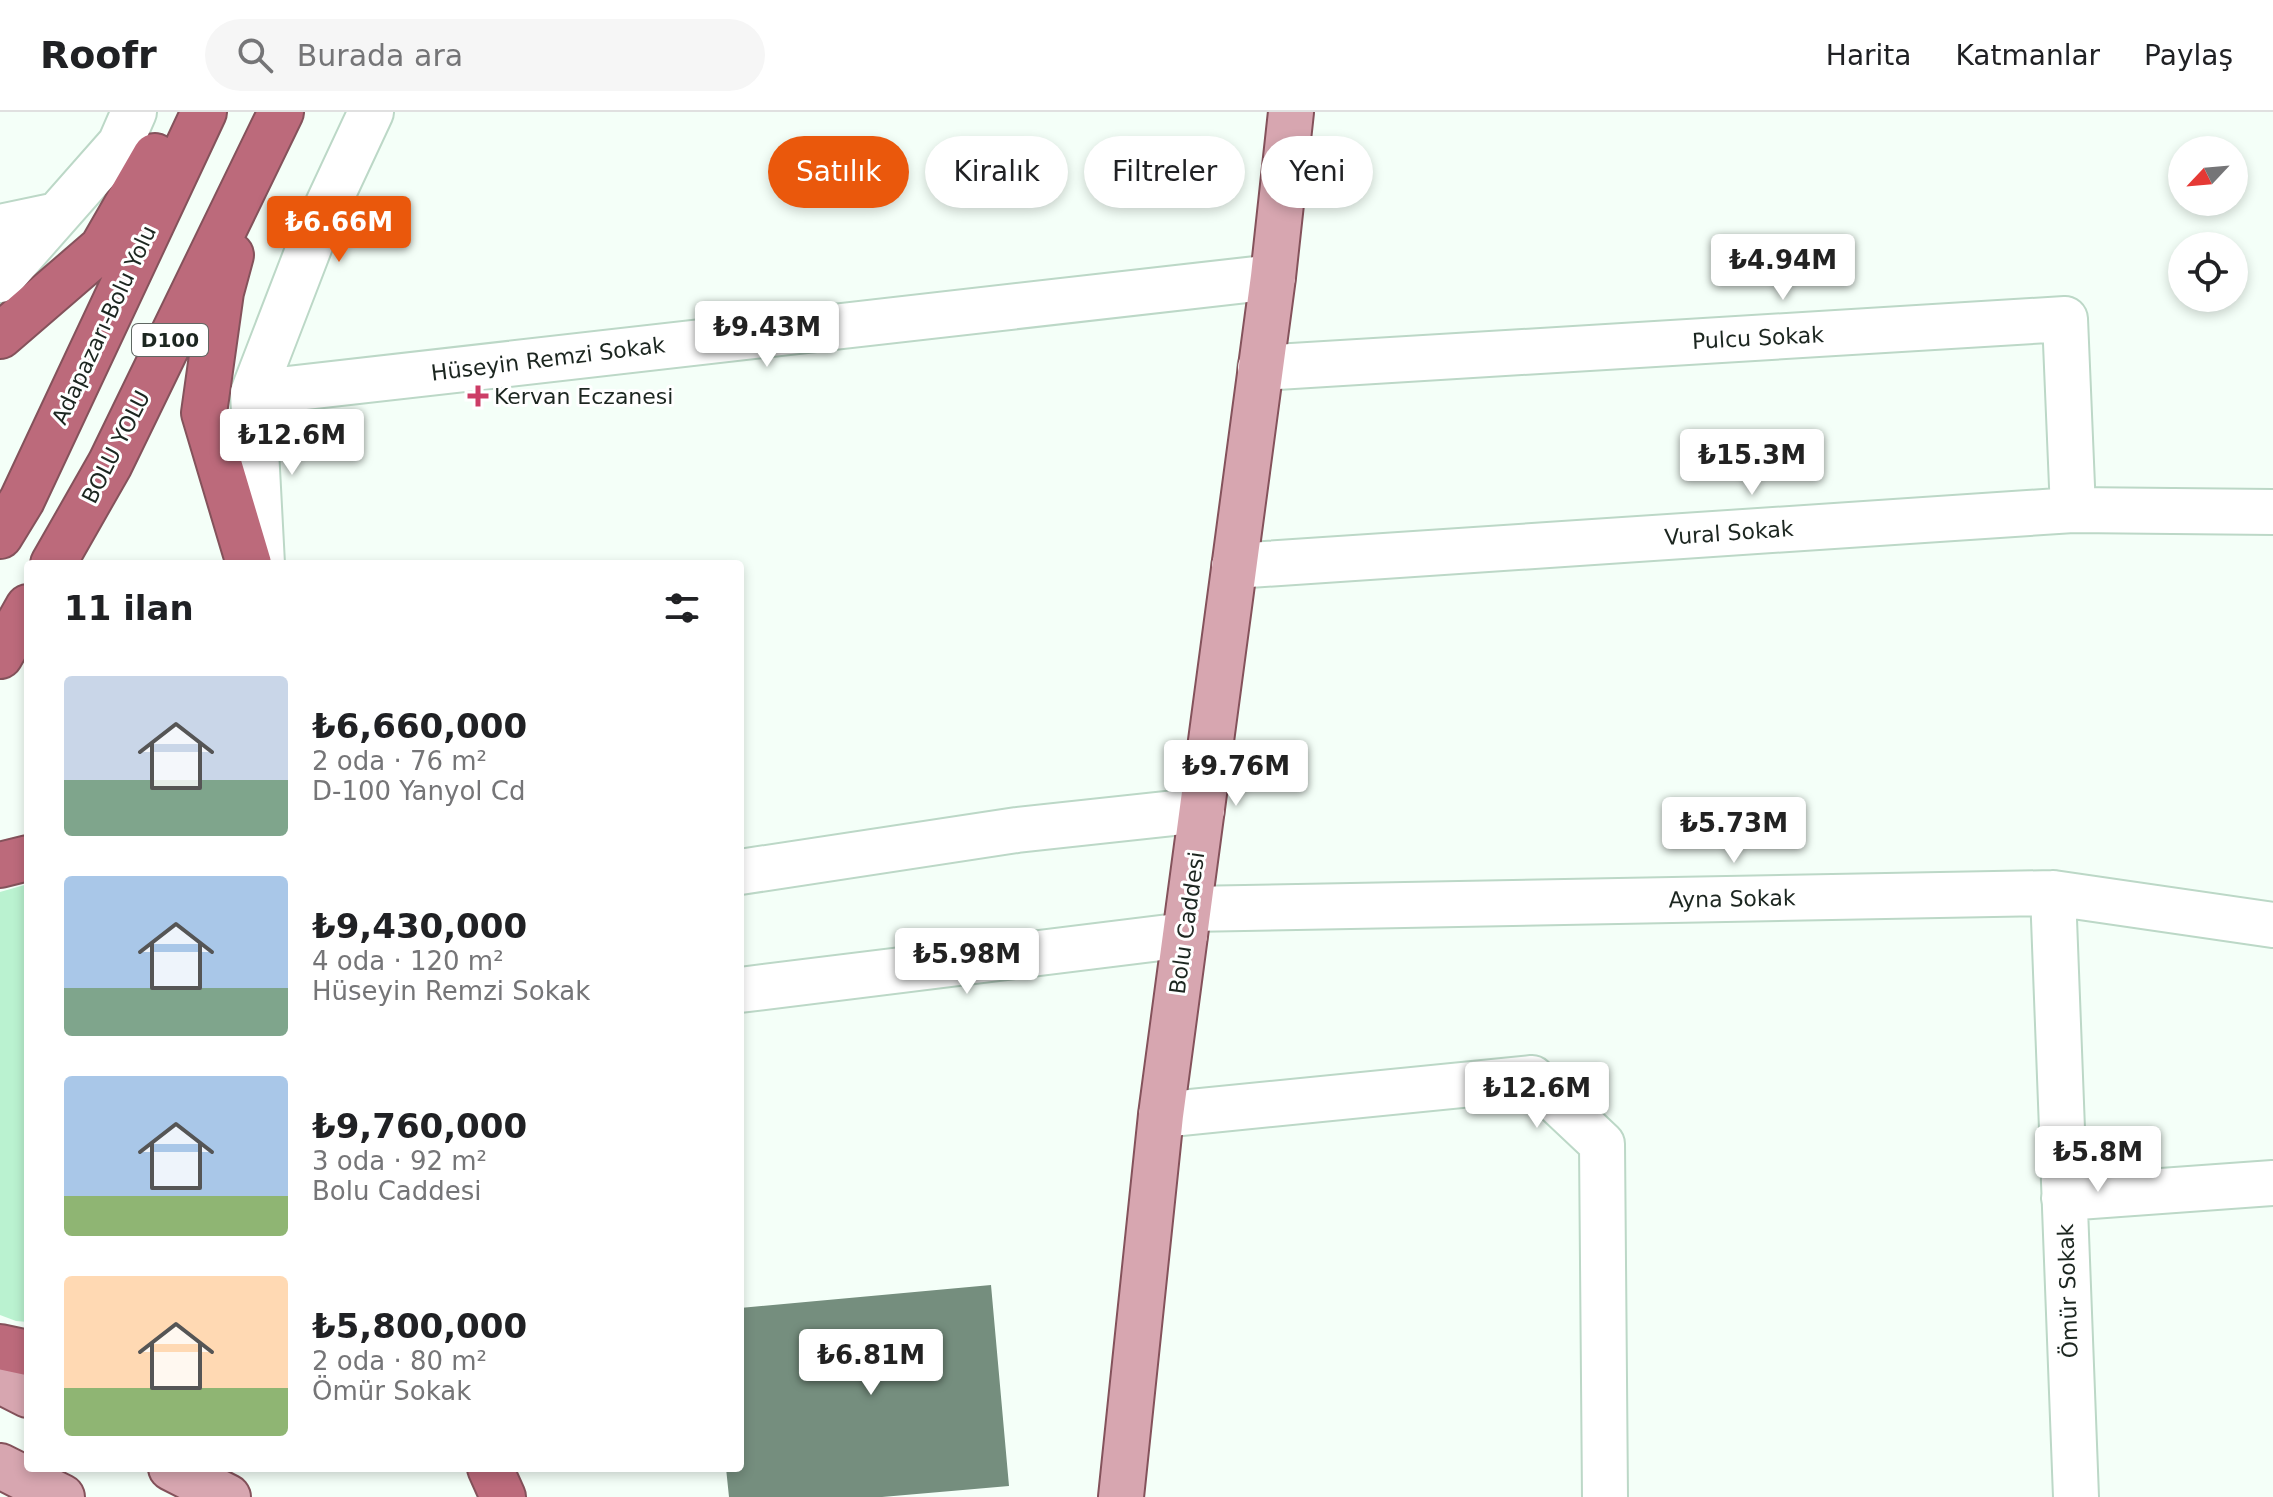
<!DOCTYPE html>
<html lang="tr">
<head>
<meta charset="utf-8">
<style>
  :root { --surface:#fff; --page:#f6f6f6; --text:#202124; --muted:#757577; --line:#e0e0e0; --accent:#ea580c }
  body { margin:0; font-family:"DejaVu Sans",sans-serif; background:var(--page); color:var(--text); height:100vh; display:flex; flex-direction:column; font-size:30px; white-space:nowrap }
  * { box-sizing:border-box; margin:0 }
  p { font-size:26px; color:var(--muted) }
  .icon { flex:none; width:44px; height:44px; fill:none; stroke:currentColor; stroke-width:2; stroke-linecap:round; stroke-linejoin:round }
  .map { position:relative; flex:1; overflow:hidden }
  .side { position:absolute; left:24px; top:448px; width:720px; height:912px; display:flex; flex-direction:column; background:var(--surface); border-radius:8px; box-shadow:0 4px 12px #0003 }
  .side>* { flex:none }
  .top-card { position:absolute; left:768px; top:24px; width:760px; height:72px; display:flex; gap:16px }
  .needle { width:52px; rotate:244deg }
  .fabs { position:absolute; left:2168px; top:24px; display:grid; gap:16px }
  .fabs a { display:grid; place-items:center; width:80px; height:80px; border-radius:50%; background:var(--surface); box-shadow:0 4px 12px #0003; font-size:40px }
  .price { position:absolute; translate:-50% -68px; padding:0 18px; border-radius:8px; background:#fff; color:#222; font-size:26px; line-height:52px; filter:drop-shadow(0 2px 4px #0008) }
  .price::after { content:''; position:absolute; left:50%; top:48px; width:24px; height:18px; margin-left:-12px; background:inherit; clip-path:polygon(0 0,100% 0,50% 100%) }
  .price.current { background:var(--accent); color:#fff }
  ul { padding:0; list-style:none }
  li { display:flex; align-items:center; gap:24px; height:200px; padding:0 40px }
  li span { display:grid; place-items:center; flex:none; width:224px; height:160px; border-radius:8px; color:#555 }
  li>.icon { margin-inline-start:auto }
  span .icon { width:96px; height:96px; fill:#fffc; stroke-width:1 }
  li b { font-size:34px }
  h2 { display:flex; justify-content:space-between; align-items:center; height:96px; padding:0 40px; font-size:34px }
  .pill { padding:0 28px; border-radius:36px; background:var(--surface); box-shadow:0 4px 12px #0003; font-size:28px; line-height:72px }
  .pill.current { background:var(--accent); color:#fff }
  header { display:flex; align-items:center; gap:48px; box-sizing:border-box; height:112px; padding:0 40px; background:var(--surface); border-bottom:2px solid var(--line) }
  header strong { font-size:38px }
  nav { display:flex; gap:44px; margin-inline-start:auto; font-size:28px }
  .search { width:560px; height:72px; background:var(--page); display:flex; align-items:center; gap:20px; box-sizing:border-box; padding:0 28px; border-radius:44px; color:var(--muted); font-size:30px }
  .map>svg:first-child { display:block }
</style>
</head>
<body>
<header>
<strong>Roofr</strong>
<div class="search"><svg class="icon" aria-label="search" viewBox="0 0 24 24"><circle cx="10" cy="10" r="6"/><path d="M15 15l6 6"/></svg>Burada ara</div>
<nav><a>Harita</a><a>Katmanlar</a><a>Paylaş</a></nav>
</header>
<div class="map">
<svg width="2273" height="1385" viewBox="0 0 2273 1385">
  <rect width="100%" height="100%" fill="#f4fff8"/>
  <path fill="#baf2d0" d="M28 772V1210L16 1209 0 1203V780Z"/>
  <path fill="#758e7e" d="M991 1173 1009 1374 882 1385H729L726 1356H740V1196Z"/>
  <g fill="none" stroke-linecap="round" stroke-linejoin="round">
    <defs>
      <path id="minor" d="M0 115 57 103
        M0 168 120 32 134 0
        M1260 256 2065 207 2073 398
        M253 281 1273 165
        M262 452 253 281 315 120 371 0
        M1234 454 2073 398 2273 400
        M740 760 1017 718 1202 698
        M2053 781 2076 1385
        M1189 797 2053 781 2273 813
        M740 878 1185 823
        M1161 1003 1532 966 1602 1032 1605 1385
        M2064 1086 2273 1071"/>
      <path id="major" d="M0 1269 28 1283
        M0 1354 62 1385
        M171 1356 228 1385
        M1121 1385 1161 1003 1273 165 1291 0"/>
      <path id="highway" d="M231 143 221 180 204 301 249 452
        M0 224 102 136 155 44
        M0 424 22 388 204 0
        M53 452 110 352 281 0
        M0 544 28 495
        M0 753 28 746
        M0 1235 28 1241
        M490 1356 503 1385"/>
    </defs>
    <use href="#minor" stroke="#bcd8c7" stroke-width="48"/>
    <use href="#major" stroke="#84525b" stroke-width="48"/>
    <use href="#highway" stroke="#84525b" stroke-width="48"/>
    <use href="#minor" stroke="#fff" stroke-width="44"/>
    <use href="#major" stroke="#d7a6b0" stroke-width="44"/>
    <use href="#highway" stroke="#bc6a7b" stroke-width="44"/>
  </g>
  <path fill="#cc3d66" stroke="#fff" stroke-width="3" d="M474 272h8v8h8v8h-8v8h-8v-8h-8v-8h8z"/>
  <g text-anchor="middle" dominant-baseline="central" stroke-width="6" stroke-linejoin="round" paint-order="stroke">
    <rect fill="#fff" stroke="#606763" stroke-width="2" x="132" y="212" width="76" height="32" rx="6"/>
    <g font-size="20" font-weight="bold" fill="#1c2620">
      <text x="170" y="228">D100</text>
    </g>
    <g font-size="22" fill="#1c2620" stroke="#fff">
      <text transform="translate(104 213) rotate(-65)">Adapazarı-Bolu Yolu</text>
      <text transform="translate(1758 226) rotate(-3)">Pulcu Sokak</text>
      <text transform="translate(548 247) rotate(-7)">Hüseyin Remzi Sokak</text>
      <text transform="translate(116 335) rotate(-63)">BOLU YOLU</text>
      <text transform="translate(1729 421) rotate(-4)">Vural Sokak</text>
      <text transform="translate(1732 787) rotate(-1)">Ayna Sokak</text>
      <text transform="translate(1187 811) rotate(-82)">Bolu Caddesi</text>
      <text transform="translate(2068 1179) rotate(-92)">Ömür Sokak</text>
    </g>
    <g font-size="22" fill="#1c2620" stroke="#fff" text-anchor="start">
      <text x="494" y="284">Kervan Eczanesi</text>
    </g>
  </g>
</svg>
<div class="fabs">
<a><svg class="needle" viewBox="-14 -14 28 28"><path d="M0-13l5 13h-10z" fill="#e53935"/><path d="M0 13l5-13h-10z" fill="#757577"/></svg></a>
<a><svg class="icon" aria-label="locate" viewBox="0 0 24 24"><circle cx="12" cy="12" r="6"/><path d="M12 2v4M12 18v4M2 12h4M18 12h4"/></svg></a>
</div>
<b class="price current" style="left:339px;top:152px">₺6.66M</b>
<b class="price" style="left:1783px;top:190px">₺4.94M</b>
<b class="price" style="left:767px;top:257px">₺9.43M</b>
<b class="price" style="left:292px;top:365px">₺12.6M</b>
<b class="price" style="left:1752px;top:385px">₺15.3M</b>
<b class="price" style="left:1236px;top:696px">₺9.76M</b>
<b class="price" style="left:1734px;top:753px">₺5.73M</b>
<b class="price" style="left:967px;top:884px">₺5.98M</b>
<b class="price" style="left:1537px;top:1018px">₺12.6M</b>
<b class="price" style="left:2098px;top:1082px">₺5.8M</b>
<b class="price" style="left:871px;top:1285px">₺6.81M</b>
<div class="top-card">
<a class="pill current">Satılık</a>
<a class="pill">Kiralık</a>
<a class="pill">Filtreler</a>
<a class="pill">Yeni</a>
</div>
<section class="side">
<h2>11 ilan<svg class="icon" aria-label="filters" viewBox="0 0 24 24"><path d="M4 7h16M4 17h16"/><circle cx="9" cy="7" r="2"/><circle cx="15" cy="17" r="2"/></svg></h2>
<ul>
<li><span style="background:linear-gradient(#c9d6e8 65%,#7fa58c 0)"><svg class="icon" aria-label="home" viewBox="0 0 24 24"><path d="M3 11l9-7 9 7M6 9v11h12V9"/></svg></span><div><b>₺6,660,000</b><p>2 oda · 76 m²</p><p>D-100 Yanyol Cd</p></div></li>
<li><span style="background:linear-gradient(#a9c7e8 70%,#7fa58c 0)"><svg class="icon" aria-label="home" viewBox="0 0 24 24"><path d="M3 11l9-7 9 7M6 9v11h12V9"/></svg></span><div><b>₺9,430,000</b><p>4 oda · 120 m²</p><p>Hüseyin Remzi Sokak</p></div></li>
<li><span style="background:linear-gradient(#a9c7e8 75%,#8fb573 0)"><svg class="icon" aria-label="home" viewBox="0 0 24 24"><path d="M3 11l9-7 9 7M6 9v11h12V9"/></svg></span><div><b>₺9,760,000</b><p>3 oda · 92 m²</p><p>Bolu Caddesi</p></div></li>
<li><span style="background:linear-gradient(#ffd9b3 70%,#8fb573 0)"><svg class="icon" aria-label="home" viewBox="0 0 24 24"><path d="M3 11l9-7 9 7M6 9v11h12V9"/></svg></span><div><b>₺5,800,000</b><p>2 oda · 80 m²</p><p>Ömür Sokak</p></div></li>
</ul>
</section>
</div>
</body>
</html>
